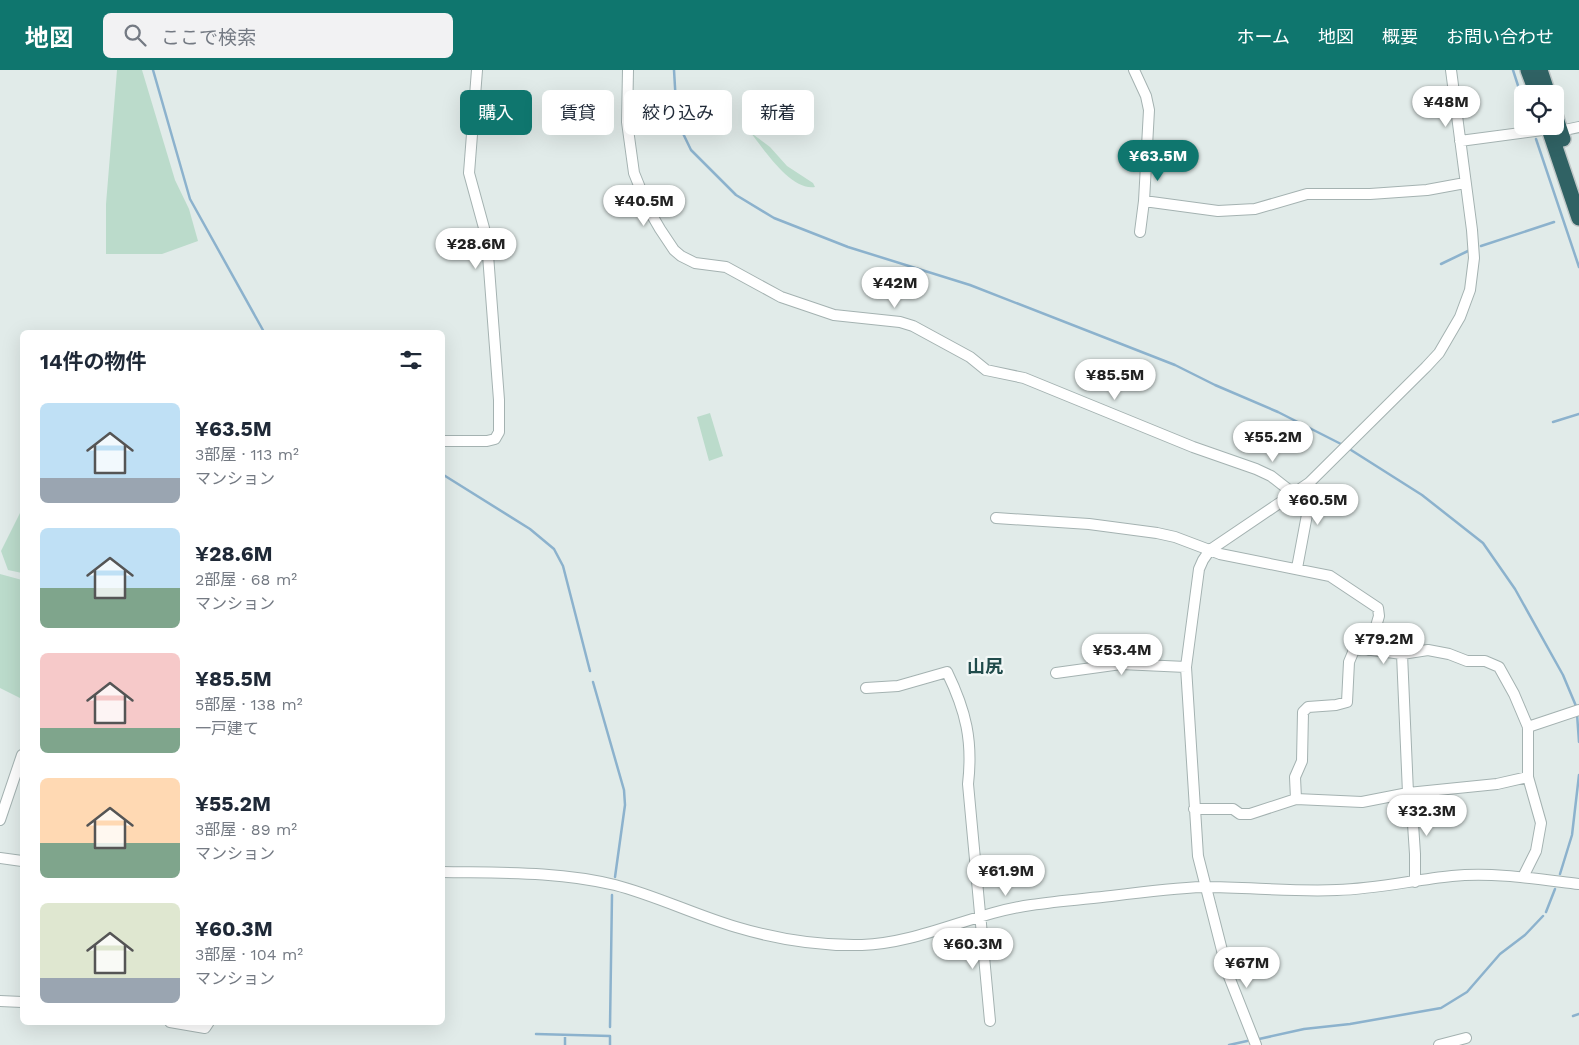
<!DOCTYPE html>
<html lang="ja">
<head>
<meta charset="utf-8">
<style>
  :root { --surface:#fff; --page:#f2f2f3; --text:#1f2937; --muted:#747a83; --accent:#0f766e }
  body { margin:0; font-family:"Work Sans","Noto Sans JP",sans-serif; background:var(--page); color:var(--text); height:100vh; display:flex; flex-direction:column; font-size:19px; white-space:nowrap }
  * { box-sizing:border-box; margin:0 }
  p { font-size:16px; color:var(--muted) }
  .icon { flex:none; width:28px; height:28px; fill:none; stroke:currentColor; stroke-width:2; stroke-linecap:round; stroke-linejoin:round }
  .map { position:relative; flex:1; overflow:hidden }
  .sheet { position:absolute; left:20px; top:260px; width:425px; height:695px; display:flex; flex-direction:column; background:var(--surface); border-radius:8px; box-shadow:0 5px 20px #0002 }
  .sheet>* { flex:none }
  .banner { position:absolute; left:460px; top:20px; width:475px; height:45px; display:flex; gap:10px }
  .fabs { position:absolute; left:1514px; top:15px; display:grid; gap:10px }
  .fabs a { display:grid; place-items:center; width:50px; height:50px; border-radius:8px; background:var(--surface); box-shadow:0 5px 20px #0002; font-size:25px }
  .price { position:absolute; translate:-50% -42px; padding:0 11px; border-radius:18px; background:#fff; color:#222; font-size:16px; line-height:32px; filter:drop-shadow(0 1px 2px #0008) }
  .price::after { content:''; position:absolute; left:50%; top:30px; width:15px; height:11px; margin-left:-8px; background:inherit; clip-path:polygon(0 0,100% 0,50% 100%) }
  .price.selected { background:var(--accent); color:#fff }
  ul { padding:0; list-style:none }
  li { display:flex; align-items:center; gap:15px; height:125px; padding:0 20px }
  li span { display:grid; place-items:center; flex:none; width:140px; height:100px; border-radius:8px; color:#555 }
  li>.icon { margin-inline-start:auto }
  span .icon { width:60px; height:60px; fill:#fffc; stroke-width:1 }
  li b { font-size:21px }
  h2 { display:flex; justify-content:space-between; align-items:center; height:60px; padding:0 20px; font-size:21px }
  .chip { padding:0 18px; border-radius:8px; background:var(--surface); box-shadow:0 5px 20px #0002; font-size:18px; line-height:45px }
  .chip.selected { background:var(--accent); color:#fff }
  header { display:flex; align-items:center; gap:30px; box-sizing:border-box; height:70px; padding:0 25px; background:var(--accent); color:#fff }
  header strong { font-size:24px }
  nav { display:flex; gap:28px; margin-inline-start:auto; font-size:18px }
  .search { width:350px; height:45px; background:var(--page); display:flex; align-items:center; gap:12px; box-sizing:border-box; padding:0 18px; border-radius:8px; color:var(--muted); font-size:19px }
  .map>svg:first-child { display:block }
</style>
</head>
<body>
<header>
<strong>地図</strong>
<div class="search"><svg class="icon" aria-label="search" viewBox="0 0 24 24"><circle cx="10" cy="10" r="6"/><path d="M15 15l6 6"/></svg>ここで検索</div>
<nav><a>ホーム</a><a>地図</a><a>概要</a><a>お問い合わせ</a></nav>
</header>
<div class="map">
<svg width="1579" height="975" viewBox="0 0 1579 975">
  <rect width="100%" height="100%" fill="#e1ebe9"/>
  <path fill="#bbdbcb" d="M117 0H142L175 110 189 139 198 171 162 184H106V134Z
    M750 62 770 77 787 96 813 113 815 117C790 121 764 79 750 62Z
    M710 343 723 386 709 391 697 347Z
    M22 439V503L8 500 1 481Z
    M0 504 22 510V629L0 618Z"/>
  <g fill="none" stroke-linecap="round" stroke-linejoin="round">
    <path stroke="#8cb2cd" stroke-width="2.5" d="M153 0 190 129 264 262
      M674 0 677 51 691 80 736 125 774 148 848 177 970 215 1175 295 1215 315 1278 342 1341 374
      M1513 0 1522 28
      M1536 69 1579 197
      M1481 176 1554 152
      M1441 194 1468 181
      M1553 352 1579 344
      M1351 380 1422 425 1483 473 1515 519 1563 605 1576 636
      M442 404 530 459 554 479 563 496 590 601
      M593 612 624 720 625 735 615 807
      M1577 644 1579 672
      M1560 804 1572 765 1579 705
      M1546 842 1555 819
      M1573 946 1579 944
      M610 957 612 825
      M536 964 610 966V975
      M1259 969 1304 959 1350 954 1441 938 1467 922 1500 884 1525 865 1543 846
      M565 975V965
      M1229 975 1247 971"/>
    <defs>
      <path id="minor" d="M628 0 627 52 634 103 649 140 660 159 674 180 681 186 695 193 726 197 781 227 834 245 900 252 913 256 970 287 986 300 1024 308 1193 377 1256 399 1271 406 1294 424
        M1134 0 1146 26 1149 40 1144 131 1140 162
        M1560 61 1579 57
        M1460 71 1550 59
        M1144 131 1218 141 1255 139 1307 124H1370L1427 120 1465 113
        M442 371H487L495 369 499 362V330L488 185 484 158 469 103 477 0
        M996 448 1089 454 1157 463 1175 467 1220 484 1330 506 1378 538 1379 546 1369 580
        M1297 498 1309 434V413
        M1402 584 1408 723
        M1056 603 1121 594 1186 597
        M866 618 898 616 947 602C966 641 973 671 968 714L990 951
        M1528 657 1579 640
        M1411 724 1415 784V812
        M1296 729 1295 707 1302 691 1303 642 1308 637 1336 635 1347 632 1349 592 1354 580 1364 579 1402 584 1428 580 1449 584 1467 591H1485L1499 597 1514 624 1528 657V707L1541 753 1536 781 1523 807
        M1194 739H1233L1240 744H1250L1296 729 1362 732 1408 723 1497 714 1528 707
        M0 750 22 685
        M0 788 22 791
        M442 802C500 803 559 801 615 815 657 826 695 845 736 857 776 869 820 876 862 875 920 873 973 843 1031 835 1057 831 1084 829 1111 826 1142 822 1173 818 1204 817 1248 817 1293 822 1337 820 1376 819 1413 810 1452 806 1494 802 1537 809 1579 814
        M0 931 22 932
        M170 952 205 958 209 952
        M1256 975 1228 904 1198 786 1186 597 1199 499 1203 490 1210 480 1309 413 1426 297 1439 283 1460 247 1470 220 1474 188 1472 160 1451 0
        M1439 975 1466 968"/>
      <path id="highway" d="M1528 0 1537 24
        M1540 0 1548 24
        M1555 45 1563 69
        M1548 56 1579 148"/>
    </defs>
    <use href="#minor" stroke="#a4b2b1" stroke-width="12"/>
    <use href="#highway" stroke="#c1c8c8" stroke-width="18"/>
    <use href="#minor" stroke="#fff" stroke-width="10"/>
    <use href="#highway" stroke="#306264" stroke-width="15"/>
  </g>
  <g text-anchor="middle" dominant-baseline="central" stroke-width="4.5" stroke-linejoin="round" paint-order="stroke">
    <g font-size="18" font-weight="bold" fill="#204b4b" stroke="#f1f7f6">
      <text x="985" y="596">山尻</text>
    </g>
  </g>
</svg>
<div class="fabs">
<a><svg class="icon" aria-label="locate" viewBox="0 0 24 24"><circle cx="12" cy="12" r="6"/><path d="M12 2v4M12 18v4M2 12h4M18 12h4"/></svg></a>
</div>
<b class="price" style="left:1446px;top:58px">¥48M</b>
<b class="price selected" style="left:1158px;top:112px">¥63.5M</b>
<b class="price" style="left:644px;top:157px">¥40.5M</b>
<b class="price" style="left:476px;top:200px">¥28.6M</b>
<b class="price" style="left:895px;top:239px">¥42M</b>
<b class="price" style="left:1115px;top:331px">¥85.5M</b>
<b class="price" style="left:1273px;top:393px">¥55.2M</b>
<b class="price" style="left:1318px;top:456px">¥60.5M</b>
<b class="price" style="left:1384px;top:595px">¥79.2M</b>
<b class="price" style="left:1122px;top:606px">¥53.4M</b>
<b class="price" style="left:1427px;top:767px">¥32.3M</b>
<b class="price" style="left:1006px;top:827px">¥61.9M</b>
<b class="price" style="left:973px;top:900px">¥60.3M</b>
<b class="price" style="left:1247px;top:919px">¥67M</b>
<div class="banner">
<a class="chip selected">購入</a>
<a class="chip">賃貸</a>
<a class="chip">絞り込み</a>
<a class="chip">新着</a>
</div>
<section class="sheet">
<h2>14件の物件<svg class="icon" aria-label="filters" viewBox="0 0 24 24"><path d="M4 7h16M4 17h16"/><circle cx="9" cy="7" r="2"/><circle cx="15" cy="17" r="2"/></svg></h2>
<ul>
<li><span style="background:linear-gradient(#bfe0f5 75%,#9aa5b1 0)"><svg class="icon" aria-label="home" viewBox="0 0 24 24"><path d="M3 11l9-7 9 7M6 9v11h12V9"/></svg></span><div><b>¥63.5M</b><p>3部屋 · 113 m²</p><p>マンション</p></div></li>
<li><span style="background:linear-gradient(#bfe0f5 60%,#7fa58c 0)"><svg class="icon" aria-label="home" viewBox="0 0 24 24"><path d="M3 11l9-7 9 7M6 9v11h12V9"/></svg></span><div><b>¥28.6M</b><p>2部屋 · 68 m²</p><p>マンション</p></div></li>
<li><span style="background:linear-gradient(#f6c9c9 75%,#7fa58c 0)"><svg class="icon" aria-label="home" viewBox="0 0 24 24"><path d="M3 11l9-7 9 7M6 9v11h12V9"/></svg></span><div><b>¥85.5M</b><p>5部屋 · 138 m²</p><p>一戸建て</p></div></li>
<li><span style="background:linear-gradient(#ffd9b3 65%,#7fa58c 0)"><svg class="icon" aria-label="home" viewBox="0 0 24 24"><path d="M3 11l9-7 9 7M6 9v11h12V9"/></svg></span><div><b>¥55.2M</b><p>3部屋 · 89 m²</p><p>マンション</p></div></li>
<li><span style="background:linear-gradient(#dfe7d0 75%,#9aa5b1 0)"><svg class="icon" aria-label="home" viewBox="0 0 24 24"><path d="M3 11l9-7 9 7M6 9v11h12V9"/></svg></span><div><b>¥60.3M</b><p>3部屋 · 104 m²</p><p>マンション</p></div></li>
</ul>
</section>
</div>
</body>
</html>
